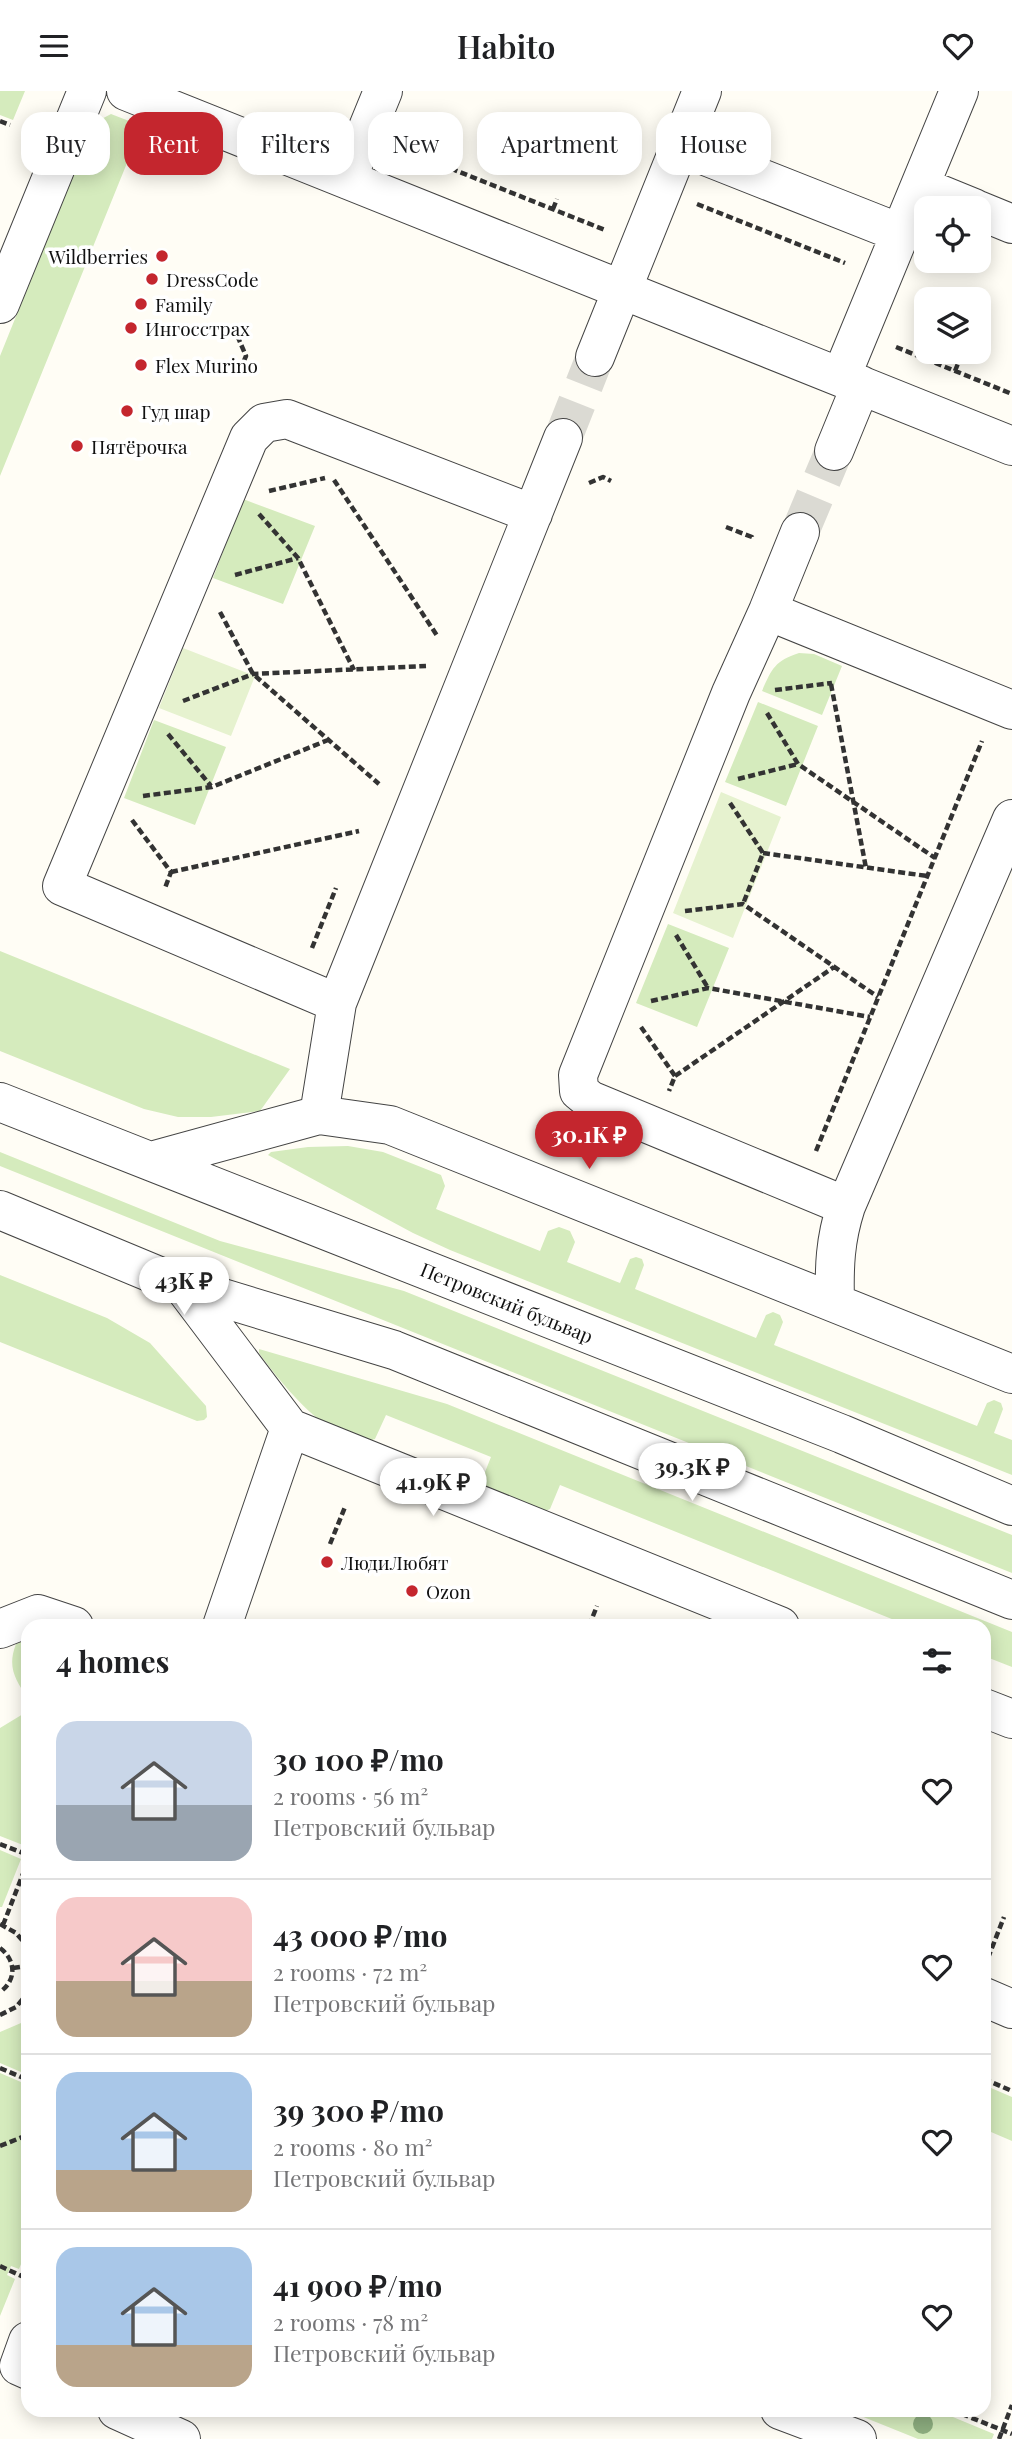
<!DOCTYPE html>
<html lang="en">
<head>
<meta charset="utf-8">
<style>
  :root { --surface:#fff; --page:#f6f6f6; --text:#202124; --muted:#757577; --line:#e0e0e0; --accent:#c4262e }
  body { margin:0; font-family:"Playfair Display",serif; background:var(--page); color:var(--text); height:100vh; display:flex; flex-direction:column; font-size:26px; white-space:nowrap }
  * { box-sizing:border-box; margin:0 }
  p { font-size:23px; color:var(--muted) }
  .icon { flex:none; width:38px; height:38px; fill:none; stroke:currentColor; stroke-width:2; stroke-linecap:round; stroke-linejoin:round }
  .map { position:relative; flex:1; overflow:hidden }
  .side { position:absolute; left:21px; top:1528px; width:970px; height:798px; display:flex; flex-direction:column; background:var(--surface); border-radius:21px; box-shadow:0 4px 18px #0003 }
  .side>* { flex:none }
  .top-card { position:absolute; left:21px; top:21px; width:971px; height:63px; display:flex; gap:14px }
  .controls { position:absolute; left:914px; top:105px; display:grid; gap:14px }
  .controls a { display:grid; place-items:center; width:77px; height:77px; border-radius:14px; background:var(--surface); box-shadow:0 4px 18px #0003; font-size:35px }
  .price { position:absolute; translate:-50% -60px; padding:0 16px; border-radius:24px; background:#fff; color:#222; font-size:23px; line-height:46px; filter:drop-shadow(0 2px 4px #0008) }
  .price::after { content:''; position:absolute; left:50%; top:42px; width:21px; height:16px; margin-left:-10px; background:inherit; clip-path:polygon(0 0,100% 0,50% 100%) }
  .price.active { background:var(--accent); color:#fff }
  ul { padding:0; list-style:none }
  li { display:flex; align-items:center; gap:21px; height:175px; padding:0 35px }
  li+li { border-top:2px solid var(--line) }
  li span { display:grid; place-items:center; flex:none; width:196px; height:140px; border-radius:21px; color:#555 }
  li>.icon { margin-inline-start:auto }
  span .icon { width:84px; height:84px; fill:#fffc; stroke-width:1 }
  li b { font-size:30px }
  h2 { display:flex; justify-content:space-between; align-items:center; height:84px; padding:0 35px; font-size:30px }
  .chip { padding:0 24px; border-radius:21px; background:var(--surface); box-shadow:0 4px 18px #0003; font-size:24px; line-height:63px }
  .chip.active { background:var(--accent); color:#fff }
  header { display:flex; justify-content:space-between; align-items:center; height:91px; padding:0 35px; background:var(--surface); font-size:32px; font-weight:600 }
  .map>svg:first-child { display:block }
</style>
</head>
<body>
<header><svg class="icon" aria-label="menu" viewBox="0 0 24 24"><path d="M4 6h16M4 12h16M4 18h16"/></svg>Habito<svg class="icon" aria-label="heart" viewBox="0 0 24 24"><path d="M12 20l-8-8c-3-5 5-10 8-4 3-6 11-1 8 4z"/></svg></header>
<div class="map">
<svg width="1012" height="2348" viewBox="0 0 1012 2348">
  <rect width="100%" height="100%" fill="#fffdf5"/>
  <path fill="#d5ebbd" d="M0 0H25L13 29 0 24Z
    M111 23 142 35 0 385V265L94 32Z
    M243 408 315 435 283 513 213 487Z
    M799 562 814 563 842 575 822 624 762 600C772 577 775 570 799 562Z
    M758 611 818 635 786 715 725 691Z
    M154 629 226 656 195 734 124 707Z
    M668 833 729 857 697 936 636 912Z
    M0 860 290 978 260 1020 211 1026H178L144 1018 0 960Z
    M348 1055 383 1061 441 1084 445 1095 436 1118 540 1160 548 1140 559 1136 570 1140 575 1151 567 1171 620 1192 630 1168 636 1166 642 1168 644 1174 635 1198 756 1247 766 1224 773 1221 780 1224 783 1231 774 1254 977 1335 987 1312 994 1309 1001 1312 1003 1318 994 1342 1012 1349V1384L450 1159 413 1142 268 1064 271 1061 308 1056Z
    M0 1061 220 1150 404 1200 1012 1444V1482L0 1075Z
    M0 1184 107 1227 150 1252 206 1315 207 1326 204 1329 197 1330 0 1251Z
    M259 1258 447 1313 1012 1541V1576L984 1565V1535H909L560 1394 550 1418 541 1422 484 1399 481 1391 491 1366 386 1324 375 1348 366 1351C353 1345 338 1340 326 1333 305 1321 273 1282 259 1262Z
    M28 1547V1608C15 1588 7 1576 16 1553Z
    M28 1620V1756L0 1745V1637Z
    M0 1759 21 1768 2 1816H0Z
    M28 1929V1984L0 1972V1941Z
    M0 1982 28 1994V2156L19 2178 11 2175 7 2184 15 2188 0 2225Z
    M984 1994 1012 2006V2050L984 2038Z
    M852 2319H936L994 2343 992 2348H918L851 2321Z"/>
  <path fill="#e6f2cf" d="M183 557 255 585 231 645 159 617Z
    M721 701 781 726 733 847 673 822Z"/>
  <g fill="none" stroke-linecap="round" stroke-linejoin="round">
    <path stroke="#dbdad3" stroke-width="38" stroke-dasharray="38 19" stroke-linecap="butt" d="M563 347 595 266
      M800 441 834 360"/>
    <defs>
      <path id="minor" d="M126 0 1012 355
        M680 55 900 142
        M347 88 383 0
        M920 95 974 117
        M978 119 1012 133
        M0 213 87 0
        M595 266 702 0
        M841 286 959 0
        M834 360 861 294
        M800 441 768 520 731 602 578 984 579 1000 590 1009 846 1115
        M768 520 1012 619
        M337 912 62 795 249 347 264 332 287 328 533 423
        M0 1011 842 1343 1012 1415
        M319 1024 337 912 563 347
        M151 1070 319 1024 390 1034 1012 1283
        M0 1119 183 1195 394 1259 1012 1509
        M183 1195 290 1337 780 1535
        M835 1211C834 1176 835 1149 846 1115L1012 728
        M222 1535 290 1337
        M0 1538 38 1523 74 1535
        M984 1617 1012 1628
        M984 1906 1012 1918
        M28 2250 19 2275 28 2279
        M117 2319 181 2348
        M780 2319 857 2348"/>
    </defs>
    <use href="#minor" stroke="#444" stroke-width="40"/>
    <path stroke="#333" stroke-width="4.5" stroke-dasharray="7 3.5" stroke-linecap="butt" d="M0 30 10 34
      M402 58 605 139
      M453 78 457 67
      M697 113 845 172
      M553 118 557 108
      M228 240 237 244 246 265 240 279
      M896 256 1012 303
      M955 280 959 270
      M334 389 438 546
      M589 392 603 386 611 390
      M269 400 325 387
      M259 423 298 467 354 579
      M726 436 752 446 753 449
      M235 484 298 467
      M220 521 253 583 379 693
      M831 593 866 777
      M775 599 832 592
      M183 610 253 583 426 575
      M767 622 798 673 935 767
      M168 643 211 695
      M738 688 798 673
      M143 705 212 696 328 649
      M730 712 763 762 743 813
      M132 729 171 781 165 797
      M763 762 927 785
      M171 781 359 740
      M685 820 743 813 878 906
      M676 844 708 897
      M312 857 336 797
      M651 910 708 897 870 926
      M641 936 675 985 669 1000
      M675 985 834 876
      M816 1060 982 650
      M330 1453 345 1416
      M589 1535 597 1515
      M0 1753 28 1764
      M0 1833 16 1842 28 1856
      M3 1834 28 1770
      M0 1857C16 1869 17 1889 0 1901
      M988 1867 1004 1826
      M13 1877 28 1875
      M0 1924 16 1916 28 1902
      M0 1977 28 1989
      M984 1988 1012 2000
      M28 2032 25 2045 28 2047
      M0 2055 25 2045
      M0 2175 28 2188
      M952 2319 1012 2343
      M999 2348 1012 2314"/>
    <use href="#minor" stroke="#fff" stroke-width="38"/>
  </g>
  <circle fill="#8dad7f" cx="923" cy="2333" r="10"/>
  <g fill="#c4262e" stroke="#fff" stroke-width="2.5">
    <circle cx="162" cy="165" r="7"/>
    <circle cx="152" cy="188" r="7"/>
    <circle cx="141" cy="213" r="7"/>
    <circle cx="131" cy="237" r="7"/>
    <circle cx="141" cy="274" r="7"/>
    <circle cx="127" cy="320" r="7"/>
    <circle cx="77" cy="355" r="7"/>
    <circle cx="327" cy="1471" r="7"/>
    <circle cx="412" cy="1500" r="7"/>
  </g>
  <g text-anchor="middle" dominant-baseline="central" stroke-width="7" stroke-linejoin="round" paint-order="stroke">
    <g font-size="19" fill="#111" stroke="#fff" text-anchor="start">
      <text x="148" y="165" text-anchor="end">Wildberries</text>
      <text x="166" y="188">DressCode</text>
      <text x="155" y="213">Family</text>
      <text x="145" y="237">Ингосстрах</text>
      <text x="155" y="274">Flex Murino</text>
      <text x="141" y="320">Гуд шар</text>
      <text x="91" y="355">Пятёрочка</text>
      <text x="341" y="1471">ЛюдиЛюбят</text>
      <text x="426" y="1500">Ozon</text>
    </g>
    <g font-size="19" fill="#111" stroke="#fff">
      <text transform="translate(507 1211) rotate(22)">Петровский бульвар</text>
    </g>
  </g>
</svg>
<div class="controls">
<a><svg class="icon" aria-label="locate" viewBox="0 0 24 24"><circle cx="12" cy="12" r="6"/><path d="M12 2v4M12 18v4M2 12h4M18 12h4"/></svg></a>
<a><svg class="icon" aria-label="layers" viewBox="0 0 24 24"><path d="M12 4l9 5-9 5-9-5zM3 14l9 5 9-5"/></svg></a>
</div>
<b class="price active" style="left:589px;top:1080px">30.1K ₽</b>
<b class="price" style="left:184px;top:1226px">43K ₽</b>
<b class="price" style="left:692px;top:1412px">39.3K ₽</b>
<b class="price" style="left:433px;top:1427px">41.9K ₽</b>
<div class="top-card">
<a class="chip">Buy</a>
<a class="chip active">Rent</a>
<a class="chip">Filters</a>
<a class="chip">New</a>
<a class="chip">Apartment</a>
<a class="chip">House</a>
</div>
<section class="side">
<h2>4 homes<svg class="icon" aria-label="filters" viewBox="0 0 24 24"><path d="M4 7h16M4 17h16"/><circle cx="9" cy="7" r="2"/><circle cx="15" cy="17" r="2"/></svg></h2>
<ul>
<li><span style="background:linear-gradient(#c9d6e8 60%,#9aa5b1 0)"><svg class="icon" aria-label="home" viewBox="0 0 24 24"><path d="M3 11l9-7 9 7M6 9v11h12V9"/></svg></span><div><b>30 100 ₽/mo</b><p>2 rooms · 56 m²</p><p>Петровский бульвар</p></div><svg class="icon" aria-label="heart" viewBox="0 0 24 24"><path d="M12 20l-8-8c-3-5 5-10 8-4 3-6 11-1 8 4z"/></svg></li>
<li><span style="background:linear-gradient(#f6c9c9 60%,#b9a48a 0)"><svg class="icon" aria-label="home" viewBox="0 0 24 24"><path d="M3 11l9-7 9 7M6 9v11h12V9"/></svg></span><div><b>43 000 ₽/mo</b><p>2 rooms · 72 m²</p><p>Петровский бульвар</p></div><svg class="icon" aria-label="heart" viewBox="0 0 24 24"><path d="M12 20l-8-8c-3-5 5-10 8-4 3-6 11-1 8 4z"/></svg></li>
<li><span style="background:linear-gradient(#a9c7e8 70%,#b9a48a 0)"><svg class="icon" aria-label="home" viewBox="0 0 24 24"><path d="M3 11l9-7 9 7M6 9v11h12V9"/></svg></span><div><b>39 300 ₽/mo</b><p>2 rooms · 80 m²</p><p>Петровский бульвар</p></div><svg class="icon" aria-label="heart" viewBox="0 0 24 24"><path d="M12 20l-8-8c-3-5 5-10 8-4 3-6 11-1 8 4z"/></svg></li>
<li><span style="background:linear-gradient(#a9c7e8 70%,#b9a48a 0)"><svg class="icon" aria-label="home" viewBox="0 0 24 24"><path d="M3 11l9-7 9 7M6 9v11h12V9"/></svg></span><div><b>41 900 ₽/mo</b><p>2 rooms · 78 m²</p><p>Петровский бульвар</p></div><svg class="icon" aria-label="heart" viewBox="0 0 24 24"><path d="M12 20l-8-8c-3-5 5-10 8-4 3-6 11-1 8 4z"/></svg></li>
</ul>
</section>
</div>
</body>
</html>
